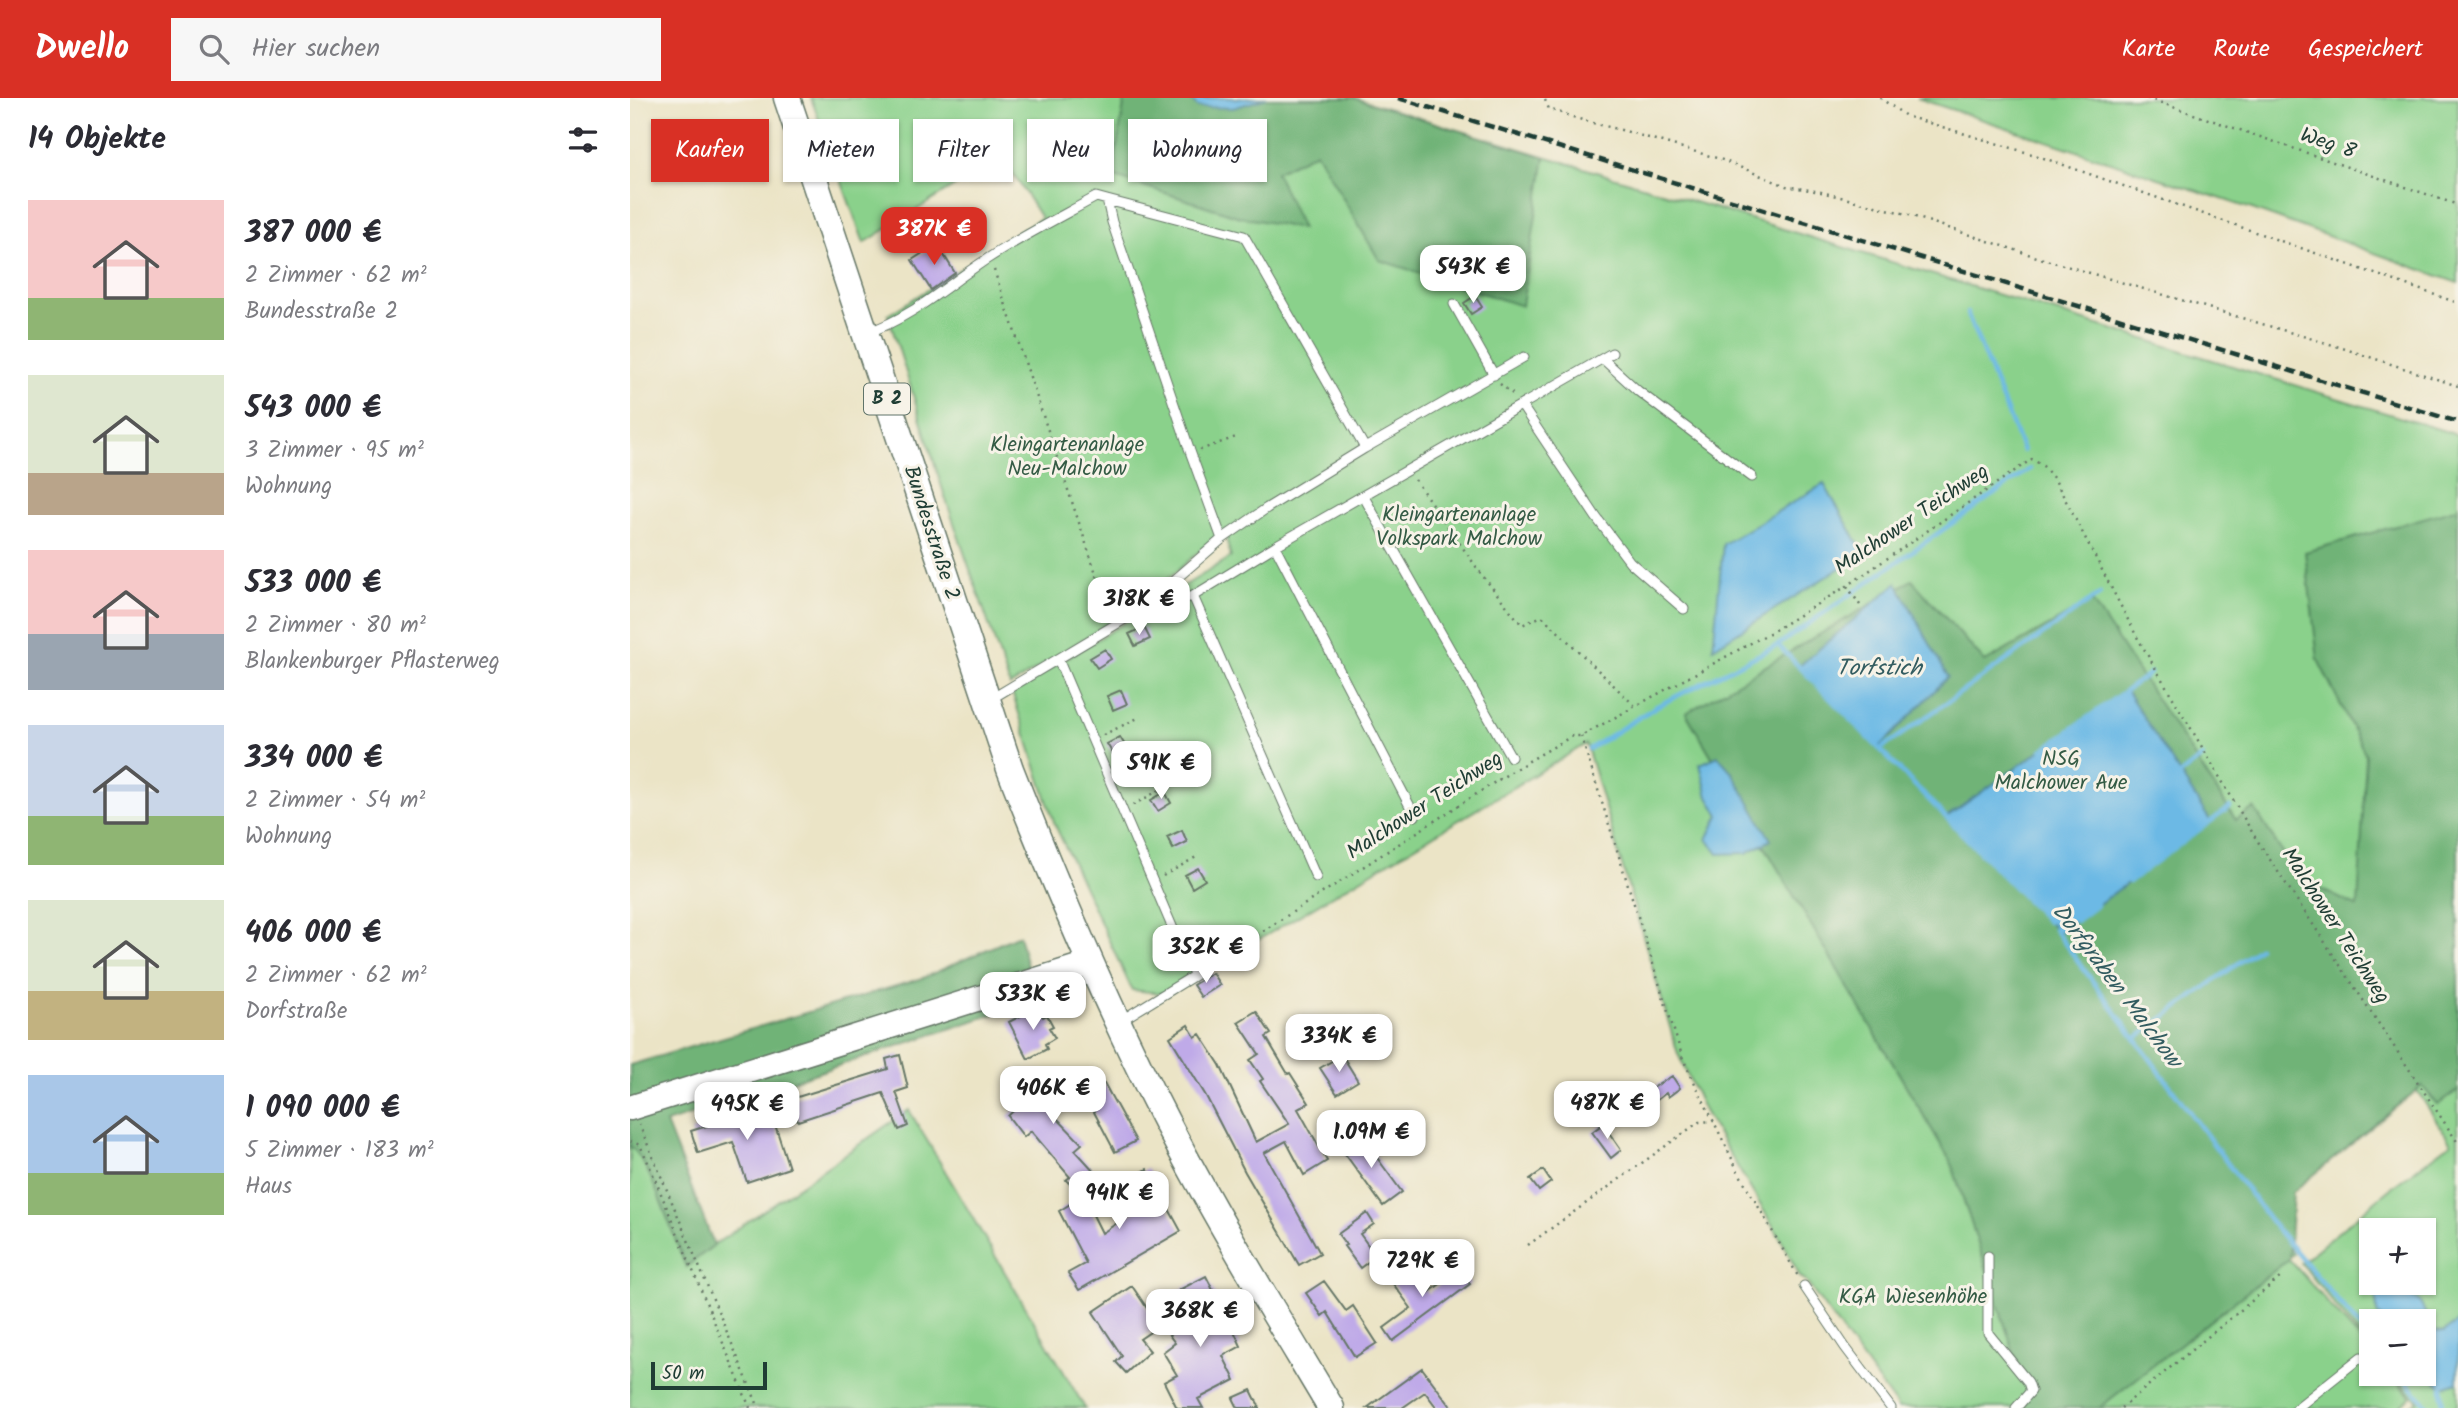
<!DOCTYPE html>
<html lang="de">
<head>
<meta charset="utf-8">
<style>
  :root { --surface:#fff; --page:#f7f7f7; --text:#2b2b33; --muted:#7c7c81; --accent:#d93025 }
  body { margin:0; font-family:Kalam,sans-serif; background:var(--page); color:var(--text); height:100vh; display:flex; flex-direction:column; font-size:26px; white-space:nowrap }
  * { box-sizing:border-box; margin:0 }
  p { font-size:23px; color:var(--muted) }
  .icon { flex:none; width:38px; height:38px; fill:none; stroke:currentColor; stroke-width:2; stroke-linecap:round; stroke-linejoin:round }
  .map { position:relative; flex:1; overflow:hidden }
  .sheet { display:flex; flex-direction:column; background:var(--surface); width:630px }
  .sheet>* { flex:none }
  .banner { position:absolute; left:21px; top:21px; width:665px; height:63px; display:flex; gap:14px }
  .fabs { position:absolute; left:1729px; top:1120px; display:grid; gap:14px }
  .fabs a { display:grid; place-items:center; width:77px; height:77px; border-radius:0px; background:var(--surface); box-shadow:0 2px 5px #0004; font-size:35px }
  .scale { position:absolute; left:21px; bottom:18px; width:116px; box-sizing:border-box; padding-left:7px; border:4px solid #1f3d34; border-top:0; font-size:19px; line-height:24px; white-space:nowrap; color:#1f3d34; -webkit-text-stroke:5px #f7f3e8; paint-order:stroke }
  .price { position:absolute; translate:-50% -60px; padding:0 16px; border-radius:14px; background:#fff; color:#222; font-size:23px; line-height:46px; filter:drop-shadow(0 2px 4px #0008) }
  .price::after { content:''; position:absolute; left:50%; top:42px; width:21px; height:16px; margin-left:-10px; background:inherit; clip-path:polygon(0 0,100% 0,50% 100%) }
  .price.on { background:var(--accent); color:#fff }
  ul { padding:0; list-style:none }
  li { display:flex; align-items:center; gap:21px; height:175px; padding:0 28px }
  li span { display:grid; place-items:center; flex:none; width:196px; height:140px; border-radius:0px; color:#555 }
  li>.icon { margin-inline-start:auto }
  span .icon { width:84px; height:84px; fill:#fffc; stroke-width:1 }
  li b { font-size:30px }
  h2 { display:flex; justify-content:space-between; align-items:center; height:84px; padding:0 28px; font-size:30px }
  .tag { padding:0 24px; border-radius:0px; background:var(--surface); box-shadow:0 2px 5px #0004; font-size:24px; line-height:63px }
  .tag.on { background:var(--accent); color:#fff }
  header { display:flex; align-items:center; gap:42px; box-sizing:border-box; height:98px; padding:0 35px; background:var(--accent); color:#fff }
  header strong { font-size:33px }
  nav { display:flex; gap:38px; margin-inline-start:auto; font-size:24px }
  .search { width:490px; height:63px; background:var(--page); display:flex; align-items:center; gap:18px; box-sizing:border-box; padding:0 24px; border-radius:0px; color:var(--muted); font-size:26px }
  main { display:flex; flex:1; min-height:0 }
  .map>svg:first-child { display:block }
</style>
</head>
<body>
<header>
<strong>Dwello</strong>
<div class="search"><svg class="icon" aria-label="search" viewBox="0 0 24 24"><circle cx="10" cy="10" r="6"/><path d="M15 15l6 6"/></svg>Hier suchen</div>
<nav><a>Karte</a><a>Route</a><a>Gespeichert</a></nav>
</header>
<main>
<section class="sheet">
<h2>14 Objekte<svg class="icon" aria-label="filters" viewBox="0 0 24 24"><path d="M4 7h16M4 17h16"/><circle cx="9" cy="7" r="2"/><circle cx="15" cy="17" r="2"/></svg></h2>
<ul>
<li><span style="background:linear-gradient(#f6c9c9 70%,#8fb573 0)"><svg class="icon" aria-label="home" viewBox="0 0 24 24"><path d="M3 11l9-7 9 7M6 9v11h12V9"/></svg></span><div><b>387 000 €</b><p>2 Zimmer · 62 m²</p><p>Bundesstraße 2</p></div></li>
<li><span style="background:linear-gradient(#dfe7d0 70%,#b9a48a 0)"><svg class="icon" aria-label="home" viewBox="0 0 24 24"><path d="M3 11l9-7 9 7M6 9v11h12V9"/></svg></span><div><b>543 000 €</b><p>3 Zimmer · 95 m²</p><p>Wohnung</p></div></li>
<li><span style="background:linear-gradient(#f6c9c9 60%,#9aa5b1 0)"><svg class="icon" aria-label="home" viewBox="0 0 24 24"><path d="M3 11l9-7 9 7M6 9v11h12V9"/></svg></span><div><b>533 000 €</b><p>2 Zimmer · 80 m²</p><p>Blankenburger Pflasterweg</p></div></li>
<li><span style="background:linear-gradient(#c9d6e8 65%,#8fb573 0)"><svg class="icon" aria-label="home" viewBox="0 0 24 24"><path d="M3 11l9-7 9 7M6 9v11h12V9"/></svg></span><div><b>334 000 €</b><p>2 Zimmer · 54 m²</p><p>Wohnung</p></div></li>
<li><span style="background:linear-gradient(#dfe7d0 65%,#c2b280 0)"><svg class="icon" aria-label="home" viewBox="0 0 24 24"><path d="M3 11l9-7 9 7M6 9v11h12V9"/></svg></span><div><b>406 000 €</b><p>2 Zimmer · 62 m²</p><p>Dorfstraße</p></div></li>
<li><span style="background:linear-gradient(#a9c7e8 70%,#8fb573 0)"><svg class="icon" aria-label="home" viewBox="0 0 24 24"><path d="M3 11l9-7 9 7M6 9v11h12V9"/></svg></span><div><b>1 090 000 €</b><p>5 Zimmer · 183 m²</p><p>Haus</p></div></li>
</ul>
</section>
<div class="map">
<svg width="1828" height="1310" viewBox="0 0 1828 1310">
  <rect width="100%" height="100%" fill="#f7f3e8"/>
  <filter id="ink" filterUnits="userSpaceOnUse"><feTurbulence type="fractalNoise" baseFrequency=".0143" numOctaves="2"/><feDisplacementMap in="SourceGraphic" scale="14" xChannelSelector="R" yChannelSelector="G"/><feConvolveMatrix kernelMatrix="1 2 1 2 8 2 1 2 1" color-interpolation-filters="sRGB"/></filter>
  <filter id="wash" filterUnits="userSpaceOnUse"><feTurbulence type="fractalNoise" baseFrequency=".00686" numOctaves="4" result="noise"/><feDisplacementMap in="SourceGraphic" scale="28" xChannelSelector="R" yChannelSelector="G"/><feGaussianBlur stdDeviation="1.57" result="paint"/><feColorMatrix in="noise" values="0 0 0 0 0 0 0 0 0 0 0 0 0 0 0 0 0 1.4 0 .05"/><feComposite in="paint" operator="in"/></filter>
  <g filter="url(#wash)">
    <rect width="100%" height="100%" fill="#ebe4c6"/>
    <path fill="#8ad18b" stroke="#548760" stroke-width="2" fill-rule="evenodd" d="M181 0H724L1828 337V1307L1824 1310H1778L1788 1303 1763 1276H1794V1223H1741V1252L1671 1165 1762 1089 1821 1045 1786 991 1634 1117 1663 1156 1658 1160 1741 1254V1276H1760L1781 1299 1767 1310H1268L1174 1181 1170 1179 1152 1143 1074 1013 1048 956 956 646 538 896 502 892 425 727 382 594 601 459 594 432 510 505 380 588 315 399 258 217 411 120 372 58 234 145ZM1741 1132H1794V1185H1741Z
      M1287 0H1828V185L1622 111Z
      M279 1012 455 1310H0V1048C19 1058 45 1145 56 1169L84 1147Z"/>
    <path fill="#6fb377" stroke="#477856" stroke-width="2" d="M495 0H724L915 59 892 208 749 162 686 54 646 74 672 131 607 118 482 78Z
      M1828 410V992L1808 1007 1792 988 1663 1094 1659 1161 1469 1310H1395L1396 1291 1321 1064 1056 615 1282 482 1355 564 1462 503 1606 722 1624 710 1669 781 1728 809 1736 657 1688 562 1675 454Z
      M389 837 406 902 36 1025 84 1147 56 1169C47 1146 17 1058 0 1048V967L293 880Z"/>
    <path fill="#6cb9e5" stroke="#467b8c" stroke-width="2" d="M560 0H637L603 10 567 9Z
      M1194 386 1234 455 1083 550 1093 446Z
      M1267 485 1318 579 1249 650 1169 568Z
      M1496 592 1581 724 1429 835 1315 720Z
      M1088 658 1102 674 1141 742 1117 755 1088 756 1077 741 1089 717 1078 699 1070 666Z
      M1765 1187 1789 1203 1805 1233 1814 1234 1828 1223V1284L1812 1289 1794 1272V1223H1754L1747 1215 1746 1199 1755 1189Z"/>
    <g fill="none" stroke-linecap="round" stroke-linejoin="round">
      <path stroke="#6cb9e5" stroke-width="4.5" d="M1337 215 1393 353
        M1148 547 1418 824
        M959 651 1027 608 1148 547 1400 371
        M1251 651 1470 496
        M1412 652 1520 575
        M1548 678 1572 659
        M1499 784 1600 709
        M1446 823 1467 807
        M1424 831 1641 1124 1741 1242
        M1505 941 1629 850
        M1770 1276 1799 1310
        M1812 1289 1813 1310"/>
    </g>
    <g id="blocks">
      <path fill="#bfaae8" d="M307 146 325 175 301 192 282 162Z
        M845 198 852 209 841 216 834 205Z
        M514 529 520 541 505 548 499 536Z
        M475 551 481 561 467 570 460 560Z
        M491 592 497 606 483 612 477 598Z
        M490 639 496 649 483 656 477 646Z
        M521 661 527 672 512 679 507 668Z
        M535 694 541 705 528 713 521 702Z
        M552 732 557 744 543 751 537 739Z
        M568 770 575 782 562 790 555 777Z
        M582 875 590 887 571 899 563 887Z
        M408 909 413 919 417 917 423 928 419 930 425 940 415 946 417 951 398 961 379 924Z
        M626 913 641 936 636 939 658 976 660 975 679 1005 668 1011 697 1063 674 1077 656 1043 634 1055 690 1155 669 1167 615 1074 576 998 540 939 558 927 565 939 570 936 590 967 626 1044 659 1026 630 983 633 981 620 962 629 956 608 924Z
        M270 957 278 990 266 994 278 1028 269 1032 253 995 168 1023 161 1001 258 971 256 961Z
        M712 957 728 983 707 996 690 970Z
        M423 974 434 986 442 979 451 989 422 1015 452 1046 445 1052 465 1074 445 1092 436 1082 440 1079 401 1033 394 1039 378 1018Z
        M1042 978 1050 990 1038 999 1036 995 1011 1014 1002 1003Z
        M474 985 506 1043 485 1054 454 995Z
        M139 1008 159 1070 117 1084 103 1044 68 1055 61 1033Z
        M973 1026 991 1052 981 1060 962 1034Z
        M729 1035 772 1094 753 1108 710 1049Z
        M517 1071 551 1133 449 1192 438 1175 456 1165 429 1113 458 1095 463 1106 459 1109 472 1135 510 1110 496 1083Z
        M913 1072 921 1084 909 1093 900 1081Z
        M737 1115 744 1126 730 1136 746 1158 730 1170 714 1148 716 1147 708 1136Z
        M780 1170 798 1195 829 1172 840 1186 763 1243 754 1230 781 1210 761 1183Z
        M576 1178 586 1198 579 1202 592 1225 599 1222 611 1248 593 1258 605 1282 568 1301 573 1310H547L534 1284 547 1277 533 1254 545 1245 539 1237 563 1221 549 1192Z
        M694 1183 716 1213 723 1208 747 1245 725 1259 697 1214 692 1218 676 1195Z
        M502 1188 529 1228 510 1241 520 1253 496 1275 486 1264 492 1258 463 1214Z
        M792 1270 822 1310H807L795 1294 772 1310H737Z
        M621 1292 630 1310H608L603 1300Z"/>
    </g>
  </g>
  <g filter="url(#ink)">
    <use href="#blocks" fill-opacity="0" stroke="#667767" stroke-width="2"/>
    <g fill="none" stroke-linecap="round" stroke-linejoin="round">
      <defs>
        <path id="service" d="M477 102 482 124 561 356 592 441
          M824 206 864 277
          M238 234C280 221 320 185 357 161 392 138 430 119 466 99L477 102 614 138 735 350
          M973 261 1008 293 1122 379
          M892 308 966 419 1000 464 1054 511
          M734 399 881 659
          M645 448 785 718
          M563 498 686 779
          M515 511 563 498 645 448 982 255
          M428 561 555 859 565 877 490 923
          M361 601 510 512 592 441 637 410 735 350 894 259
          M1358 1158V1235L1398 1284 1401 1293 1386 1310
          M1174 1188 1215 1249 1261 1310
          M1667 1310 1731 1259"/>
        <path id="secondary" d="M0 1010 461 865"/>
        <path id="primary" d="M157 0 380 671C427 791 478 911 537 1025 587 1122 645 1216 701 1310"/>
      </defs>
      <use href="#service" stroke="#667767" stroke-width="11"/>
      <use href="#secondary" stroke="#667767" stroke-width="27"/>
      <use href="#primary" stroke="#667767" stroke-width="29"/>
      <path stroke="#667767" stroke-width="2.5" stroke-dasharray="2 5" stroke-linecap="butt" d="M1250 0 1276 18 1405 57 1828 205
        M1517 0 1828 107
        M915 2 919 11 955 23 995 33 1090 61 1156 88 1191 94 1276 116 1416 162 1703 247 1828 288
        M364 172 477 508 482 517
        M870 286 884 297
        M570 352 606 339
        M785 382 852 477 892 527 912 518 1005 608
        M1217 488 1230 507
        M473 637 508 620
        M951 638 1053 961 1108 1073 1168 1178
        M503 707 537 688
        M533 778 568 758
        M574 871 887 670 942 638H951L1143 533 1217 488 1402 361 1413 368 1425 382 1507 539 1625 739 1828 1045
        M9 1026 129 1310
        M0 1043 10 1047 17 1062 120 1310
        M898 1147 1069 1024 1084 1023
        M1491 1310 1651 1179"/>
      <use href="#service" stroke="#fff" stroke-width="9"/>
      <use href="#secondary" stroke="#fff" stroke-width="24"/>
      <use href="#primary" stroke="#fff" stroke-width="26"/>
      <path stroke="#1f3d34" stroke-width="4.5" stroke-dasharray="10 5" stroke-linecap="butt" d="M768 0 1828 324"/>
    </g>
  </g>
  <g text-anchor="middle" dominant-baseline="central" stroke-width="6" stroke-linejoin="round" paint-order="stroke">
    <rect fill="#f7f3e8" stroke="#60746a" stroke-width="2" x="234" y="285.5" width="46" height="31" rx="5"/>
    <g font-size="19" font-weight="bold" fill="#1f3d34">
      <text x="257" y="301">B 2</text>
    </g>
    <g font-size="21" fill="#1f3d34" stroke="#f7f3e8">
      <text transform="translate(1698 46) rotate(19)">Weg 8</text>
      <text transform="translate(1282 422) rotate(-34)">Malchower Teichweg</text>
      <text transform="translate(301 435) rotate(72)">Bundesstraße 2</text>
      <text transform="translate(795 708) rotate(-33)">Malchower Teichweg</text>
      <text transform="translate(1705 828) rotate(57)">Malchower Teichweg</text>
    </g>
    <g font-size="21" fill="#345b45" stroke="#f7f3e8">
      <text x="437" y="347">Kleingartenanlage<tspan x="437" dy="24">Neu-Malchow</tspan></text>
      <text x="829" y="417">Kleingartenanlage<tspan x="829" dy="24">Volkspark Malchow</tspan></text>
      <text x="1431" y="661">NSG<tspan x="1431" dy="24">Malchower Aue</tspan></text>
      <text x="1283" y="1199">KGA Wiesenhöhe</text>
    </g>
    <g font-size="23" font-style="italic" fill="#325c60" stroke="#f7f3e8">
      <text x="1249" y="571">Torfstich</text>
      <text transform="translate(1486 888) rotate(53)">Dorfgraben Malchow</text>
    </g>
  </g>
</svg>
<div class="fabs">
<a>+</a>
<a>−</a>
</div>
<div class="scale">50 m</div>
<b class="price on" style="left:304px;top:169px">387K €</b>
<b class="price" style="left:843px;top:207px">543K €</b>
<b class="price" style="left:509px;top:539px">318K €</b>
<b class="price" style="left:531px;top:703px">591K €</b>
<b class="price" style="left:576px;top:887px">352K €</b>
<b class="price" style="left:403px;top:934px">533K €</b>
<b class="price" style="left:709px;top:976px">334K €</b>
<b class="price" style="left:423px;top:1028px">406K €</b>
<b class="price" style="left:977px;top:1043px">487K €</b>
<b class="price" style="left:117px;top:1044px">495K €</b>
<b class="price" style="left:741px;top:1072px">1.09M €</b>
<b class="price" style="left:489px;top:1133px">941K €</b>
<b class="price" style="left:792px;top:1201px">729K €</b>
<b class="price" style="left:570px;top:1251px">368K €</b>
<div class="banner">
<a class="tag on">Kaufen</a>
<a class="tag">Mieten</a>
<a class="tag">Filter</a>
<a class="tag">Neu</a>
<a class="tag">Wohnung</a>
</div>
</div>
</main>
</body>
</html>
